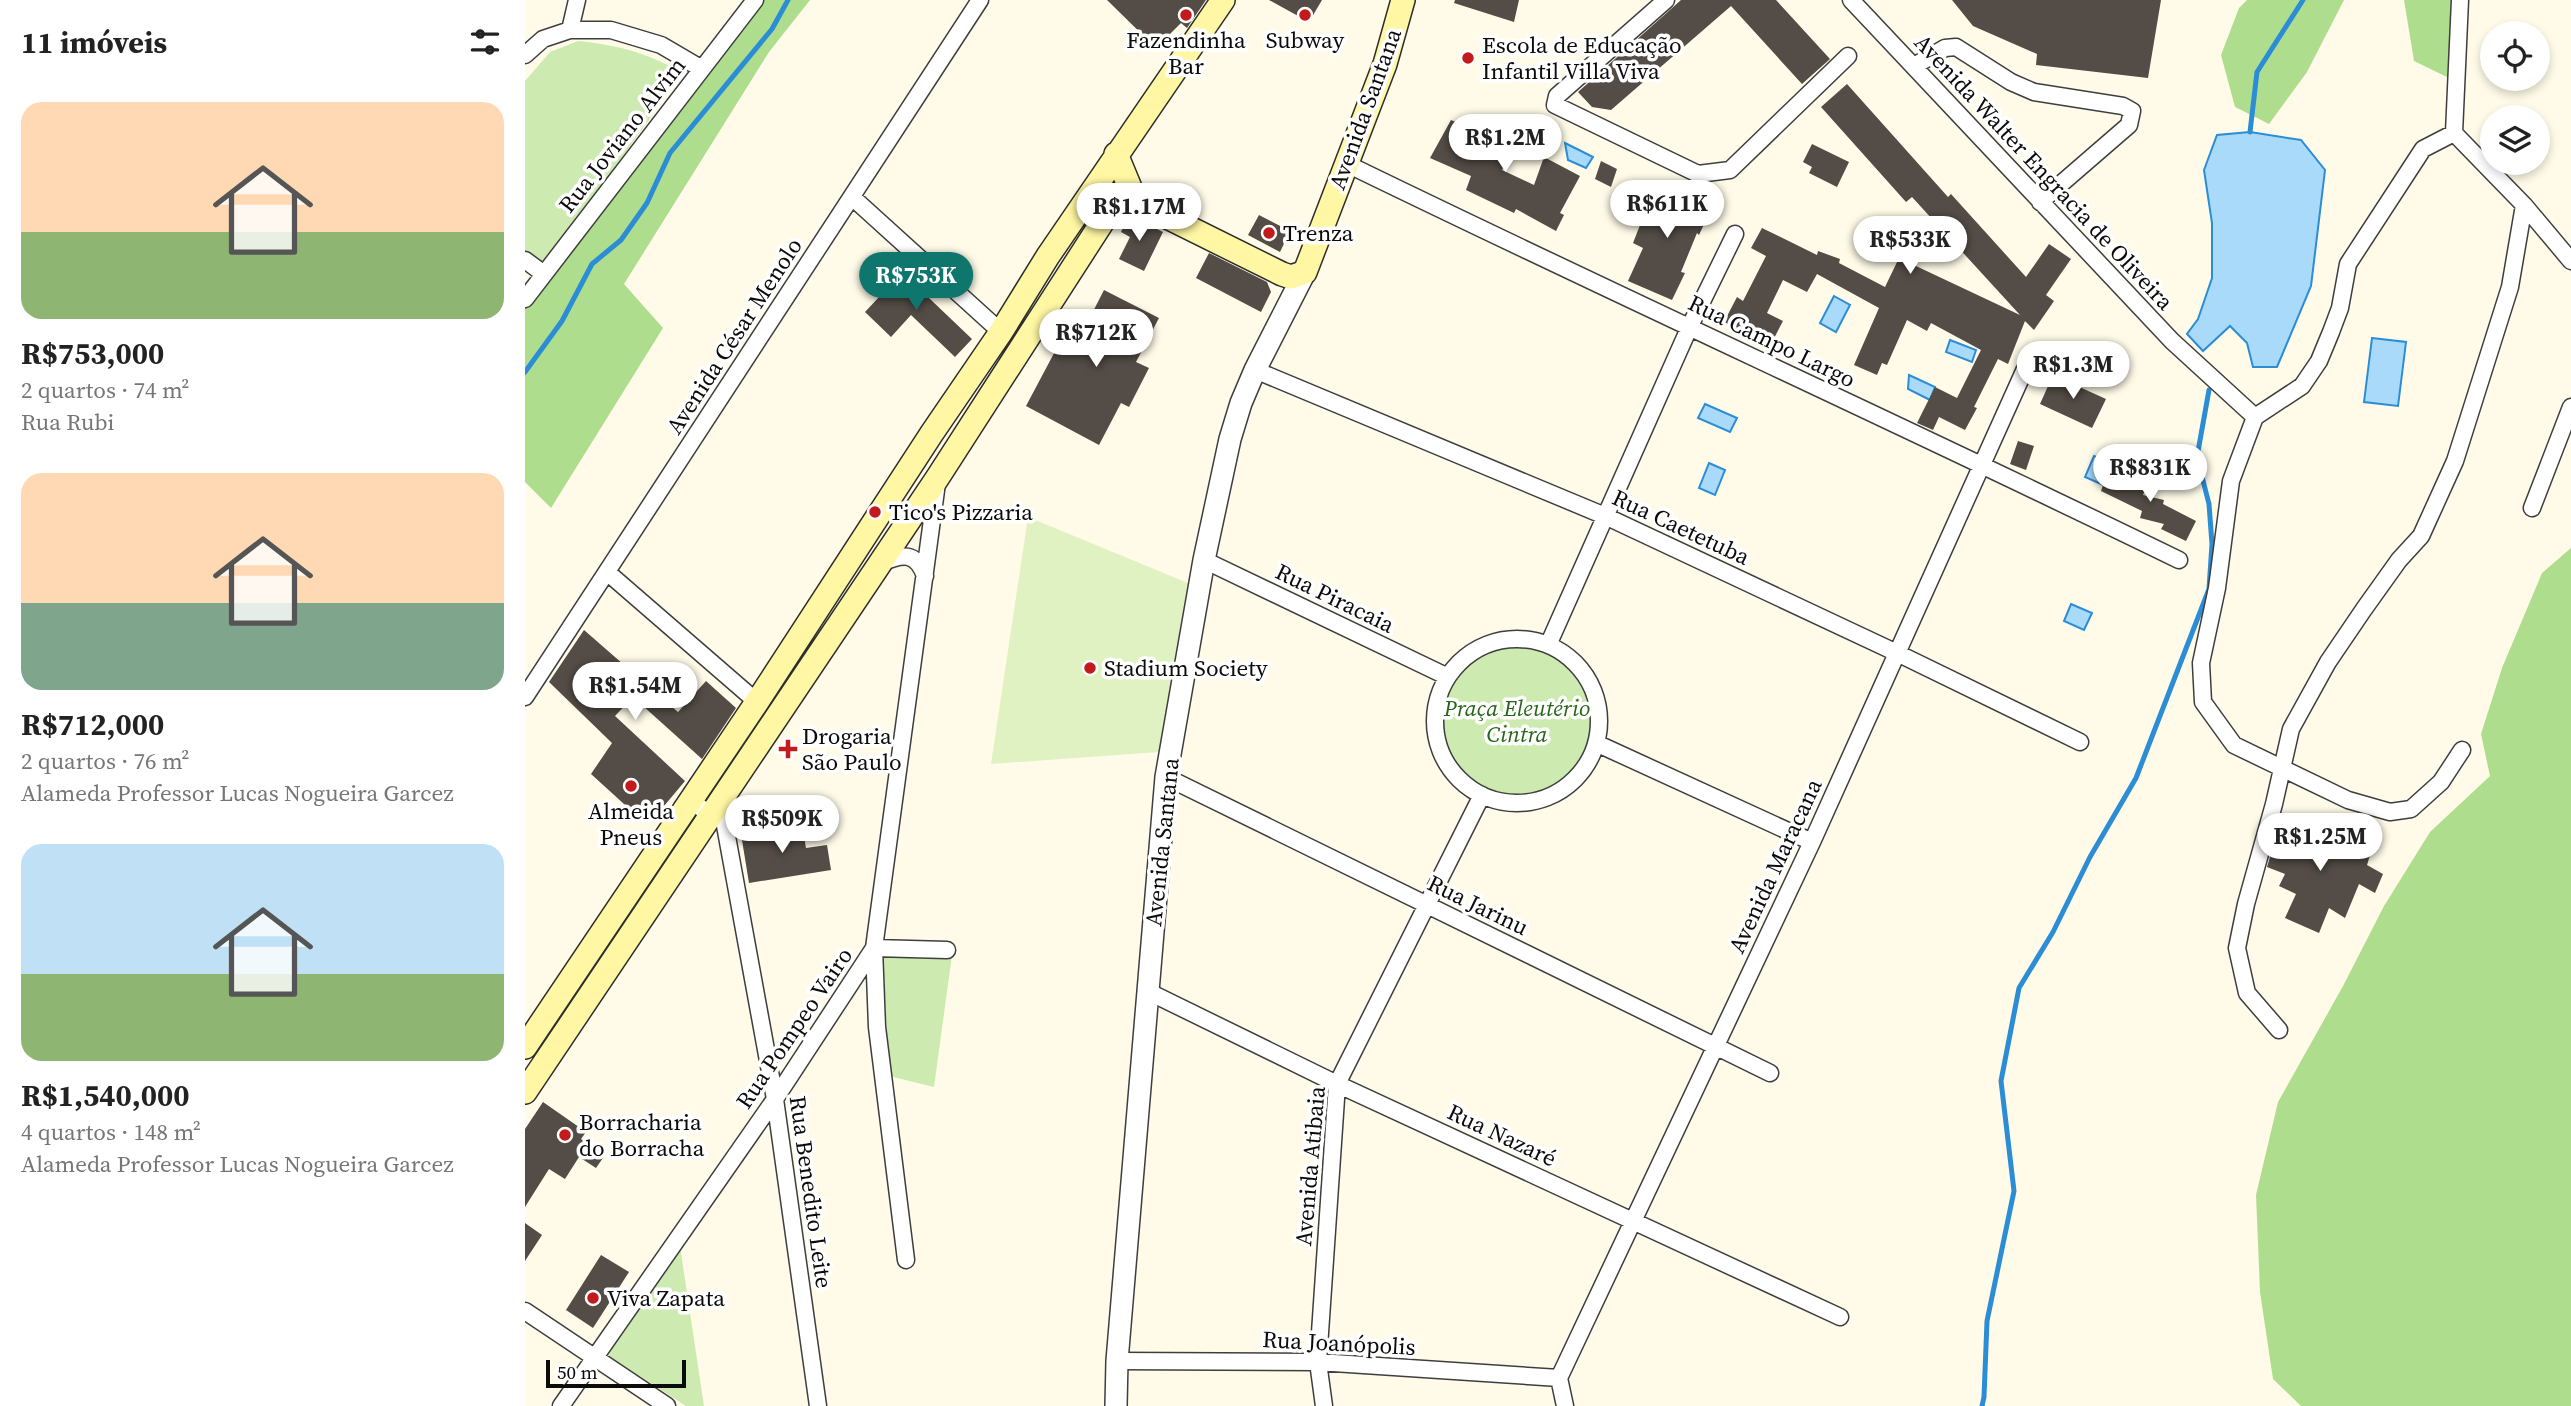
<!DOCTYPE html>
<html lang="pt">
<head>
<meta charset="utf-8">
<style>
  :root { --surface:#fff; --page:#f6f6f6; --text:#222; --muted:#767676; --accent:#0f766e }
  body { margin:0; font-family:"Source Serif 4",serif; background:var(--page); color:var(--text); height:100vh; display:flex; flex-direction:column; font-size:26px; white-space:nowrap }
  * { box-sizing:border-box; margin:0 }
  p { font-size:23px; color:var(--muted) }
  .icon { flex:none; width:38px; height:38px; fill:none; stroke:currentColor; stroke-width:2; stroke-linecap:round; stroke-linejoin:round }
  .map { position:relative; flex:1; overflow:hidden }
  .drawer { display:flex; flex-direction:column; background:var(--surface); width:525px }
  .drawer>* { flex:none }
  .controls { position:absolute; left:1955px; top:21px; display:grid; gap:14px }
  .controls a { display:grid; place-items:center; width:70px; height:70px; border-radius:50%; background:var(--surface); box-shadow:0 4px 10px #0003; font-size:35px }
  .scale { position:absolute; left:21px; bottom:18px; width:140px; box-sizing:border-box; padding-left:7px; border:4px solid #0b0b0b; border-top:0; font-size:19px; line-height:24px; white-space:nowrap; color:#0b0b0b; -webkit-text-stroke:5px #fff; paint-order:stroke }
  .price { position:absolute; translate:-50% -60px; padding:0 16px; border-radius:24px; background:#fff; color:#222; font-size:23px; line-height:46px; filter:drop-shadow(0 2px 4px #0008) }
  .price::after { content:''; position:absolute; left:50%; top:42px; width:21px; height:16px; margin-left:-10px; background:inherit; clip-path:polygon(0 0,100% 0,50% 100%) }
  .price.selected { background:var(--accent); color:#fff }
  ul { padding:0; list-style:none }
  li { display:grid; align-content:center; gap:14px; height:371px; padding:0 21px }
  li span { display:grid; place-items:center; height:217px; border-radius:21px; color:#555 }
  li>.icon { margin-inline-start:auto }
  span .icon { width:126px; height:126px; fill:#fffc; stroke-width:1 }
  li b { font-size:30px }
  h2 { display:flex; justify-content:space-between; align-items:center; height:84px; padding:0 21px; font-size:30px }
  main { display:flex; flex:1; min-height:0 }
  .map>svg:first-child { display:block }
</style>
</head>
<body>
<main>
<section class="drawer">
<h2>11 imóveis<svg class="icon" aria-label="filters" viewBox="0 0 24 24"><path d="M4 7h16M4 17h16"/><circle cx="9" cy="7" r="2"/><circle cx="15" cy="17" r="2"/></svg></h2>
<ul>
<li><span style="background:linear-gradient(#ffd9b3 60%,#8fb573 0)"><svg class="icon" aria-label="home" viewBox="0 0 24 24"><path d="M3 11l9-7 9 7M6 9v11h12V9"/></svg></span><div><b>R$753,000</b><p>2 quartos · 74 m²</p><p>Rua Rubi</p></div></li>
<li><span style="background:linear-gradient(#ffd9b3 60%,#7fa58c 0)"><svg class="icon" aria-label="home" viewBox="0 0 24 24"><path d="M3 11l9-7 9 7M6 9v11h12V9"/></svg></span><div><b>R$712,000</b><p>2 quartos · 76 m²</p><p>Alameda Professor Lucas Nogueira Garcez</p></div></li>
<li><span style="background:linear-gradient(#bfe0f5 60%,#8fb573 0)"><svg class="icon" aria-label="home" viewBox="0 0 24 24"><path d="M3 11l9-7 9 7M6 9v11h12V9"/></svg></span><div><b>R$1,540,000</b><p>4 quartos · 148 m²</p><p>Alameda Professor Lucas Nogueira Garcez</p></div></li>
</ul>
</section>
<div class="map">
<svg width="2046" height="1406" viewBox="0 0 2046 1406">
  <rect width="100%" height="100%" fill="#fffbe8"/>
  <path fill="#cdebb0" d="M53 41C93 45 123 53 158 73L18 266 0 251V81L25 52Z
    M910 721a82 82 0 1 1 164 0a82 82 0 1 1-164 0Z
    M427 955 409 1087 364 1076 358 957Z
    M155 1246 179 1406H161L82 1355Z"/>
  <path fill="#afdd8e" d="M230 0H285L244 52 99 284 138 328 26 508 0 482V299Z
    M1722 0H1819L1782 72 1744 124 1710 107 1696 55 1714 8Z
    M1879 0H1928L1926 79 1889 61Z
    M2046 548V1406H1776L1748 1379 1735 1292 1731 1195 1753 1102 1818 986 1859 906 1905 832 1965 776 1956 734 1977 668 2017 573Z"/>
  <path fill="#e0f2c2" d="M503 517 663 583 634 752 466 764Z"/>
  <path fill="#a9dafa" stroke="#2b8dd6" stroke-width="2" d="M1725 132 1776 140 1800 170 1786 286 1752 367H1728L1722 343 1705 326 1678 351 1662 334 1673 319 1687 278V223L1679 170 1692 135Z
    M1040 143 1068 157 1061 168 1043 160Z
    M1309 296 1325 305 1311 332 1295 323Z
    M1847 338 1881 342 1873 406 1839 402Z
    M1425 340 1451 350 1447 362 1421 352Z
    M1384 375 1410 387 1405 400 1383 389Z
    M1180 404 1212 418 1205 432 1173 418Z
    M1569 456 1594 467 1585 488 1560 477Z
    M1184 463 1200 470 1190 495 1174 488Z
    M1546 604 1567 613 1559 630 1539 621Z"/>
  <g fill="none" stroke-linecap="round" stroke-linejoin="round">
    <path stroke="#2b8dd6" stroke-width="5" d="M1725 132 1732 72 1778 0
      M0 372 37 321 67 264 96 240 122 203 145 153 247 29 263 0
      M1457 1406 1459 1397 1462 1321 1489 1191 1476 1081 1494 988 1528 932 1565 857 1611 778 1684 589 1687 544 1684 504 1672 457 1684 390"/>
  </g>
  <path fill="#544c46" d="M582 0H681L662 28 656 23 631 48Z
    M744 0H797L784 22Z
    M930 0H994L989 22 929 3Z
    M1156 0H1251L1305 59 1277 84 1206 6 1086 110 1067 107 1053 92Z
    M1427 0H1636L1623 78 1511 65 1512 54 1448 26Z
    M1322 84 1423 197 1426 194 1501 277 1524 244 1546 259 1521 295 1529 301 1509 330 1500 321 1483 364 1473 359 1449 407 1452 408 1440 430 1414 417 1408 430 1392 423 1410 387 1432 398 1456 350 1406 323 1402 331 1382 320 1362 365 1357 363 1352 375 1329 365 1354 308 1292 274 1282 292 1258 280 1242 313 1258 321 1245 346 1199 322 1212 297 1218 301 1241 256 1226 248 1237 228 1292 255 1293 251 1315 259 1314 263 1360 287 1374 258 1495 315 1387 197 1381 202 1296 107Z
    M926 120 960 134 961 131 992 143 977 170 1009 185 1019 157 1055 176 1035 213 1039 215 1031 231 991 209 989 213 941 190 946 176 905 158Z
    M1287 144 1324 162 1312 187 1284 173 1287 167 1278 162Z
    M1076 161 1092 169 1086 187 1070 179Z
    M1138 183 1187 207 1174 235 1172 233 1156 272 1160 273 1147 300 1103 281 1118 248 1108 243 1117 220 1119 221Z
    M604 215 638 232 619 271 594 259 605 237 596 232Z
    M734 215 765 231 755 252 723 235Z
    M684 253 742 282 746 292 736 312 671 278Z
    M383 266 410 292 404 298 447 339 430 357 386 315 366 337 340 312Z
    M579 290 634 318 611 362 624 368 604 407 596 403 574 445 501 406 544 325 557 333Z
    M1528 375 1581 399 1567 428 1515 404Z
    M1493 441 1509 446 1501 470 1485 464Z
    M1604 465 1626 476 1618 495 1639 500 1638 504 1671 521 1661 541 1636 529 1639 524 1615 518 1617 511 1576 491 1578 485 1593 488Z
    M59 630 153 712 181 681 211 708 177 759 108 697 90 716 160 781 134 812 122 800 110 814 66 774 87 743 24 682Z
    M1762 816 1846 852 1842 865 1858 874 1850 893 1834 884 1820 918 1804 908 1794 933 1760 918 1771 894 1754 886 1760 874 1742 867 1749 844 1752 846Z
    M277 825 281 848 302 845 306 870 224 883 216 834Z
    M18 1102 61 1132 56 1139 80 1155 71 1168 54 1157 40 1179 24 1169 0 1207V1129Z
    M0 1223 17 1235 0 1261Z
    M76 1255 104 1272 68 1328 41 1310Z"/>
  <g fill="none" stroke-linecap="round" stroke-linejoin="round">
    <defs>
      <path id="minor" d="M1141 0 1032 96 1030 105 1173 174 1205 170 1323 56
        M1326 0 1647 341 1730 417
        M1935 0 1929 133 1898 149 1823 264 1815 308 1806 332 1794 361 1777 386 1730 417 1706 481 1692 588 1676 663 1678 702 1709 745 1823 800 1865 812 1886 809 1916 782 1937 750
        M45 30 52 0
        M0 55 18 39 45 30H86L136 45 177 69
        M1389 66 1420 48 1431 47 1486 82 1509 92 1598 106 1607 111 1604 125 1515 202
        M1929 133 1999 205 2046 261
        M820 163C1097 298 1377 425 1654 560
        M327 197 476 332
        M0 260 19 274
        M0 299 230 0
        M730 370 1080 516 1372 653 1555 742
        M2007 508 2046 407
        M679 560 921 676
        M356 563C377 554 391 551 400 576
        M82 572 232 702
        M910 721a82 82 0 1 1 164 0a82 82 0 1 1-164 0Z
        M1024 643 1165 326 1210 234
        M0 697 455 0
        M1073 744 1287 842
        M641 777 1245 1073
        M165 800 187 816 199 820 250 1099 293 1406
        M349 948 352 1027 381 1260
        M349 948 422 950
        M622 991 812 1084 1315 1317
        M1754 1030 1722 993 1712 948 1721 904 1749 804 1766 729 1803 662 1839 609 1874 560 1896 536 1930 461 1985 287 1999 205
        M0 1311 142 1406
        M592 1361 793 1362 1034 1378
        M1034 1378 1287 842 1500 369
        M1034 1378 1040 1406
        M36 1406 250 1099 349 948 412 483
        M799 1406 793 1362 812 1084 957 795"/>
      <path id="tertiary" d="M591 1406 592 1361 641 777 679 560 705 439 716 403 730 370 780 272"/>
      <path id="secondary" d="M591 154 608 195 615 203
        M0 1047 232 702 407 433 476 332 523 256 698 0
        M0 1092 413 477 587 207 596 199H606L757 274 766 277 780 272 860 64 878 0"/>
    </defs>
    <use href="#minor" stroke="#3e3e3e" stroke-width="19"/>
    <use href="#tertiary" stroke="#3e3e3e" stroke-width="24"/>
    <use href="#secondary" stroke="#2d2d2d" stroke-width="26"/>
    <use href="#minor" stroke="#fff" stroke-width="16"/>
    <use href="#tertiary" stroke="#fff" stroke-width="21"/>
    <use href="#secondary" stroke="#fff7a3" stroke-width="23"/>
  </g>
  <g fill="#c31a1e" stroke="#fff" stroke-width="2.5">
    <circle cx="661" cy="15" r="7"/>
    <circle cx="780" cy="15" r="7"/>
    <circle cx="943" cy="58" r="7"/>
    <circle cx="744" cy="233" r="7"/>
    <circle cx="350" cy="512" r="7"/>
    <circle cx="565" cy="668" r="7"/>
    <path d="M259.5 738.5h7v7h7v7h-7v7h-7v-7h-7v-7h7z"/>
    <circle cx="106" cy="786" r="7"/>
    <circle cx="40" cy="1135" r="7"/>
    <circle cx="68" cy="1298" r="7"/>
  </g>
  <g text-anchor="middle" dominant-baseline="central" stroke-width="7" stroke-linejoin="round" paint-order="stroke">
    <g font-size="23" fill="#0b0b0b" stroke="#fff" text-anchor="start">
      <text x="661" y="40" text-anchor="middle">Fazendinha<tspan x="661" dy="26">Bar</tspan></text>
      <text x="780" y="40" text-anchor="middle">Subway</text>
      <text x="957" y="45">Escola de Educação<tspan x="957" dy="26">Infantil Villa Viva</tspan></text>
      <text x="758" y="233">Trenza</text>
      <text x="364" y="512">Tico's Pizzaria</text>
      <text x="579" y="668">Stadium Society</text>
      <text x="277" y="736">Drogaria<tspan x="277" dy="26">São Paulo</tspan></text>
      <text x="106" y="811" text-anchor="middle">Almeida<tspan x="106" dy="26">Pneus</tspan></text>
      <text x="54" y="1122">Borracharia<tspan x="54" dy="26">do Borracha</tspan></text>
      <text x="82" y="1298">Viva Zapata</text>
    </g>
    <g font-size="23" fill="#0b0b0b" stroke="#fff">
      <text transform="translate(840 109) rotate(-70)">Avenida Santana</text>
      <text transform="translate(97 135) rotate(-52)">Rua Joviano Alvim</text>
      <text transform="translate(1519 172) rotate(47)">Avenida Walter Engracia de Oliveira</text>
      <text transform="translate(209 336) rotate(-57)">Avenida César Menolo</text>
      <text transform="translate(1247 341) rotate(26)">Rua Campo Largo</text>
      <text transform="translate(1156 527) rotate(25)">Rua Caetetuba</text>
      <text transform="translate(810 598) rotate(26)">Rua Piracaia</text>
      <text transform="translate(637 842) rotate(-84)">Avenida Santana</text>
      <text transform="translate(1250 866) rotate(-65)">Avenida Maracana</text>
      <text transform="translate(953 905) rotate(26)">Rua Jarinu</text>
      <text transform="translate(269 1028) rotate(-56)">Rua Pompeo Vairo</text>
      <text transform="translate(977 1135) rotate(25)">Rua Nazaré</text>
      <text transform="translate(785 1166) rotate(-85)">Avenida Atibaia</text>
      <text transform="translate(286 1192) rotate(82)">Rua Benedito Leite</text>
      <text transform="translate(814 1343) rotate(3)">Rua Joanópolis</text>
    </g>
    <g font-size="23" font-style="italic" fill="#266518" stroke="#fff">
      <text x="992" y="708">Praça Eleutério<tspan x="992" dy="26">Cintra</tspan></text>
    </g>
  </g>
</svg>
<div class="controls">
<a><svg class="icon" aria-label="locate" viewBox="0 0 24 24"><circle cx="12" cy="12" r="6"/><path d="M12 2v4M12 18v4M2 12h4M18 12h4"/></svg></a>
<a><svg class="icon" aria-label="layers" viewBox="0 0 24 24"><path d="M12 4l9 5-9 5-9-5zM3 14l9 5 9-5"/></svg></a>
</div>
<div class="scale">50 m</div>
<b class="price" style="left:980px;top:174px">R$1.2M</b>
<b class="price" style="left:1142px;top:240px">R$611K</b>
<b class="price" style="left:614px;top:243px">R$1.17M</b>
<b class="price" style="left:1385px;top:276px">R$533K</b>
<b class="price selected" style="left:391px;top:312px">R$753K</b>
<b class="price" style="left:571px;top:369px">R$712K</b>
<b class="price" style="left:1548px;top:401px">R$1.3M</b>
<b class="price" style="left:1625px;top:504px">R$831K</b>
<b class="price" style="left:110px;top:722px">R$1.54M</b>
<b class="price" style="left:257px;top:855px">R$509K</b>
<b class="price" style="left:1795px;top:873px">R$1.25M</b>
</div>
</main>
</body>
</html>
